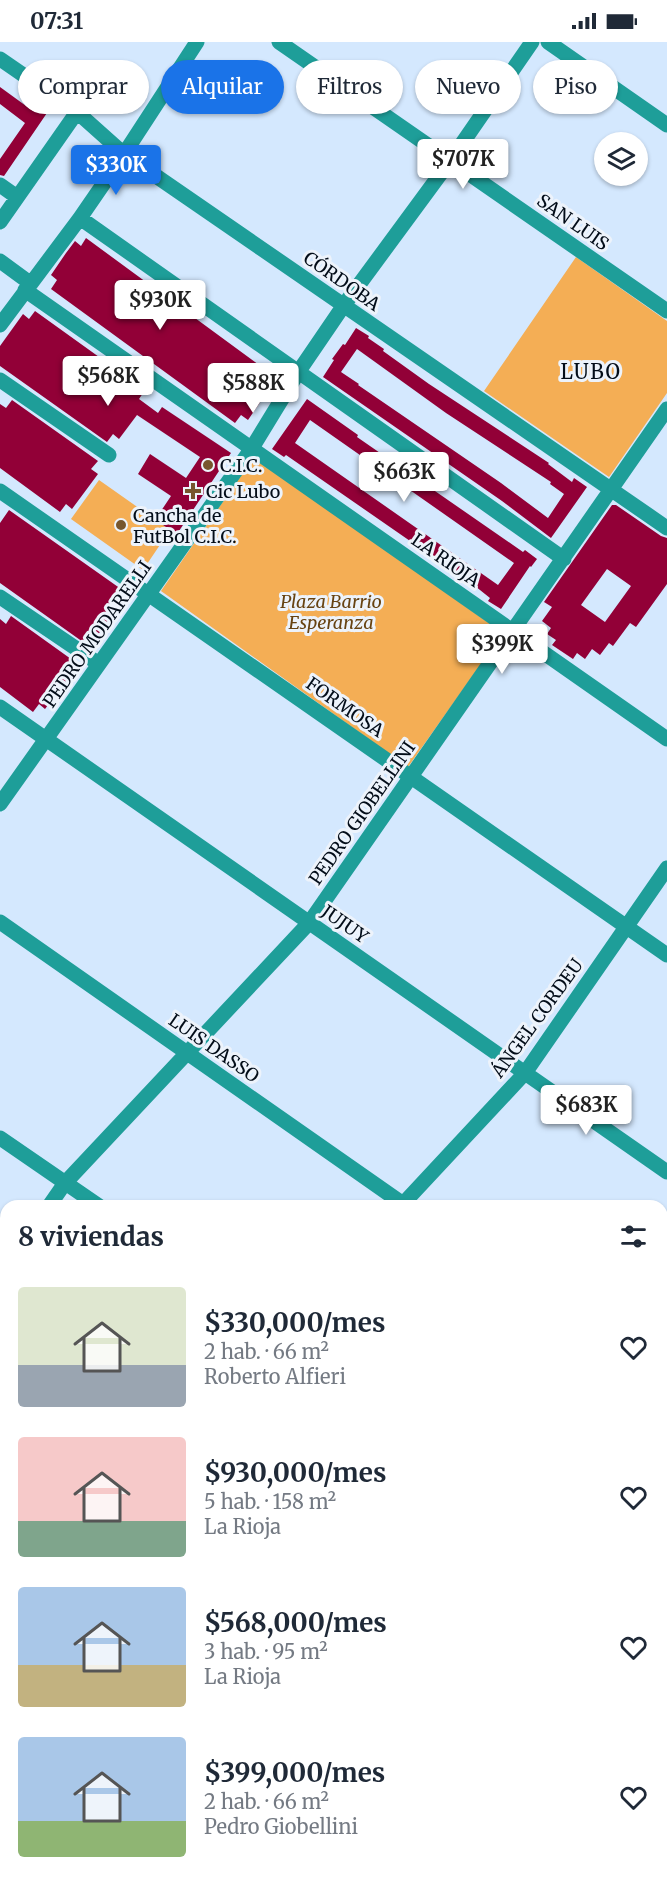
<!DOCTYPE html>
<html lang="es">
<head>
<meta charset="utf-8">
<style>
  :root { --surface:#fff; --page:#f6f6f7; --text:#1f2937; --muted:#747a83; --accent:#1a73e8 }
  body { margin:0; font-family:Merriweather,serif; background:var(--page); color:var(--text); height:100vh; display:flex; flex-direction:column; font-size:22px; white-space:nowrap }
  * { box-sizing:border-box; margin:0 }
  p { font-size:20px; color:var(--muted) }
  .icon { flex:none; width:33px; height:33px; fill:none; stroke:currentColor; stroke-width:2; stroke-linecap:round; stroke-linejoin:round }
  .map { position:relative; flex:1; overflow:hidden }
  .side { position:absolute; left:0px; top:1158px; width:668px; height:686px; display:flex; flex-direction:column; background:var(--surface); border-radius:18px 18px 0 0; box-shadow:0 2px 4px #0004 }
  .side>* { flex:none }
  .guide { position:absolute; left:18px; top:18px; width:632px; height:54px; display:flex; gap:12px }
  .buttons { position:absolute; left:594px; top:90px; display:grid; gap:12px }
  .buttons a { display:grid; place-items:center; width:54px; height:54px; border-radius:50%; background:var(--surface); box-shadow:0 2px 4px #0004; font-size:30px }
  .price { position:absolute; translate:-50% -51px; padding:0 14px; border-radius:6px; background:#fff; color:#222; font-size:20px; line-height:39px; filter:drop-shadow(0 2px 3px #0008) }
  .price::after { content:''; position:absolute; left:50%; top:36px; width:18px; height:14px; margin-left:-9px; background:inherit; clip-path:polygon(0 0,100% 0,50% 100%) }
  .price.selected { background:var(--accent); color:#fff }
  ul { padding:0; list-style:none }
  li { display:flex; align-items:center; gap:18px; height:150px; padding:0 18px }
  li span { display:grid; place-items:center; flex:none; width:168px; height:120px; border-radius:6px; color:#555 }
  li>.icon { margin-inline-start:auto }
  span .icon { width:72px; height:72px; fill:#fffc; stroke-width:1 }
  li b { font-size:26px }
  h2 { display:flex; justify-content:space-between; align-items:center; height:72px; padding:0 18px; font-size:26px }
  .chip { padding:0 21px; border-radius:27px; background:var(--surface); box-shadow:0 2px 4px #0004; font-size:21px; line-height:54px }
  .chip.selected { background:var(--accent); color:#fff }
  .status { display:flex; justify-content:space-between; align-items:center; height:42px; padding:0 30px; background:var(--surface); direction:ltr }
  .status svg { height:16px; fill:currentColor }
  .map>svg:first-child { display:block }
</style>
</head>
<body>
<div class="status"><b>07:31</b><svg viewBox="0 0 49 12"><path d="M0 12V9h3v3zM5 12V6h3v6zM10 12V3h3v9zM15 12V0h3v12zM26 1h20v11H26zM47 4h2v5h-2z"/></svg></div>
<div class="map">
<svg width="667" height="1843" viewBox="0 0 667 1843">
  <rect width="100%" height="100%" fill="#d4e8fe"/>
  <path fill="#f4ae55" d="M576 215 667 279V351L609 435 484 349Z
    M254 415 503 591 408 725 161 549Z
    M99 438 170 488 143 528 71 477Z
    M667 1395V1504L662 1500V1397Z
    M667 1595V1743L662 1740V1600Z
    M555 1838H641L643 1843H540Z"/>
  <path fill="#920037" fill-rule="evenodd" d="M0 45 33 69 38 61 49 68 4 134 0 133V117L25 81 0 62Z
    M86 196 270 331 264 339 271 344 248 378 241 373 235 381 51 247 57 238 51 233 66 211 75 199 81 204Z
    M35 269 145 348 139 357 158 371 162 365 231 411 177 492 155 478 171 454 138 432 150 412 186 436 200 415 137 373 119 397 113 392 107 400 0 324V304L23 272 29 277Z
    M356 286 369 294 368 296 384 307 383 309 429 342 549 421 548 422 572 440 574 436 587 445 551 496 502 459 323 335 334 318 332 317 343 302 345 303ZM357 307 446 371 551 440 550 442 564 452 548 476 501 441 358 343 359 342 341 330Z
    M307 357 358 393 357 395 523 510 525 508 537 517 531 525 530 524 501 567 488 559 490 556 475 544 286 413 284 415 272 407ZM310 378 514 521 498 543 295 401Z
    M12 358 98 419 91 427 98 432 72 467 66 462 60 470 0 426V362L6 366Z
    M612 463H616L661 494 667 496V542L636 585 630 581 613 604 609 601 600 613 592 607 585 617 577 611 573 617 552 603 556 598 547 592 551 586 542 579 552 565 544 560ZM607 527 631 544 605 580 581 563Z
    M9 468 121 547 115 555 121 560 95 597 89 592 83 600 0 541V481Z
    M11 574 71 617 65 626 72 631 45 667 39 662 33 670 0 645V577L6 582Z"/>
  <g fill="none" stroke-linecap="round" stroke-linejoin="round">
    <path stroke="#1e9e99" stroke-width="15" d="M279 0 667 269
      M548 0 667 83
      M0 17 77 70 124 112 667 486
      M0 143 17 155
      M80 176 564 517
      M0 180 77 70
      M0 219 30 241
      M25 248 667 697
      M0 283 80 176 124 112 197 0
      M0 338 109 413
      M0 449 667 913
      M0 555 99 622
      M0 665 667 1130
      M0 762 252 406 299 329 344 263 450 119 532 0
      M0 880 406 1164
      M0 1096 99 1164
      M49 1164 65 1141 309 881 667 367
      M401 1164 525 1031 667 826
      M0 1234 6 1226
      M0 1284 6 1289
      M662 1304 667 1297
      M662 1382 667 1380
      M0 1466 6 1471
      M662 1513 667 1517
      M662 1584 667 1579
      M0 1615 6 1613
      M0 1751 6 1768
      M662 1754 667 1757
      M662 1781 667 1779
      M0 1782 6 1780
      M34 1838 36 1843
      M276 1843 280 1838
      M485 1843 501 1838"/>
    <path stroke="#274846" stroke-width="15" d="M662 1320 667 1319
      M662 1344 667 1342
      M0 1553 6 1551
      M0 1579 6 1577"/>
  </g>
  <g fill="#77562d" stroke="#edf3fb" stroke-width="2">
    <circle cx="208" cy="423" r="6"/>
    <path d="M190 440h6v6h6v6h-6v6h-6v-6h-6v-6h6z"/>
    <circle cx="121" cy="483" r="6"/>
  </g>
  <g text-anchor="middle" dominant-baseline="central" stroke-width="6" stroke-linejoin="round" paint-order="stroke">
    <g font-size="18" fill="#030d19" stroke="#edf3fb">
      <text transform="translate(573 180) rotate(35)">SAN LUIS</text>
      <text transform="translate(342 239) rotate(35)">CÓRDOBA</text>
      <text transform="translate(446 518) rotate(35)">LA RIOJA</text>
      <text transform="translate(97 592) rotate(-55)">PEDRO MODARELLI</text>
      <text transform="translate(345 665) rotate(35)">FORMOSA</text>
      <text transform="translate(362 771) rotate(-55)">PEDRO GIOBELLINI</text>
      <text transform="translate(345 882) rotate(35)">JUJUY</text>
      <text transform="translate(537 976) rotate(-54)">ÁNGEL CORDEU</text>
      <text transform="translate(214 1006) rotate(35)">LUIS DASSO</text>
    </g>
    <g font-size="18" fill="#030d19" stroke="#edf3fb" text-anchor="start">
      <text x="220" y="423">C.I.C.</text>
      <text x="206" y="449">Cic Lubo</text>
      <text x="133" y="473">Cancha de<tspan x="133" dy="21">FutBol C.I.C.</tspan></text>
    </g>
    <g font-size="18" font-style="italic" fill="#674312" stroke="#edf3fb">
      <text x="331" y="559">Plaza Barrio<tspan x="331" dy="21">Esperanza</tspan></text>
    </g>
    <g font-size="20" letter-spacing="1.5" fill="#030d19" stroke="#edf3fb">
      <text x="591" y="329">LUBO</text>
    </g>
  </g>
</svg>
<div class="buttons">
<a><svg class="icon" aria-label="layers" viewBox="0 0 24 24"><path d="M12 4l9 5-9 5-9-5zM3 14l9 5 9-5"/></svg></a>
</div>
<b class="price" style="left:463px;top:148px">$707K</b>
<b class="price selected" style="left:116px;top:154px">$330K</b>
<b class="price" style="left:160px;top:289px">$930K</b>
<b class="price" style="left:108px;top:365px">$568K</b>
<b class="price" style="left:253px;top:372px">$588K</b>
<b class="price" style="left:404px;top:461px">$663K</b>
<b class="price" style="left:502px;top:633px">$399K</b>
<b class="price" style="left:586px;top:1094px">$683K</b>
<div class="guide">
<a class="chip">Comprar</a>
<a class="chip selected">Alquilar</a>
<a class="chip">Filtros</a>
<a class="chip">Nuevo</a>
<a class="chip">Piso</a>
</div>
<section class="side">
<h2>8 viviendas<svg class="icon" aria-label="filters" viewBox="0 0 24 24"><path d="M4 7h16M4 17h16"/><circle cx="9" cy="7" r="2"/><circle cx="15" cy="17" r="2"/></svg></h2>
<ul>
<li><span style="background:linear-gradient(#dfe7d0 65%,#9aa5b1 0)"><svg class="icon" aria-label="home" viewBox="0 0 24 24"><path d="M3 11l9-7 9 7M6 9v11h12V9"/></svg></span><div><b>$330,000/mes</b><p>2 hab. · 66 m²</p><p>Roberto Alfieri</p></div><svg class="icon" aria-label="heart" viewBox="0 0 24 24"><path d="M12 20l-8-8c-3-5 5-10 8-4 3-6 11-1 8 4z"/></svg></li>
<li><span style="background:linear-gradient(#f6c9c9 70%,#7fa58c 0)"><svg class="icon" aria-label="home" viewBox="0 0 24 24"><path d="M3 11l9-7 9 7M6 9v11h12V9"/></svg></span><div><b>$930,000/mes</b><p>5 hab. · 158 m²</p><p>La Rioja</p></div><svg class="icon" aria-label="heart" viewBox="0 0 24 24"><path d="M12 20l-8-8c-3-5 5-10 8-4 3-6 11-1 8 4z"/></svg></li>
<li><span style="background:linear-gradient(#a9c7e8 65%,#c2b280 0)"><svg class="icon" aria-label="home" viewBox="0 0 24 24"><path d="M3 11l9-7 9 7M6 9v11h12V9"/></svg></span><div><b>$568,000/mes</b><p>3 hab. · 95 m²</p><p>La Rioja</p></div><svg class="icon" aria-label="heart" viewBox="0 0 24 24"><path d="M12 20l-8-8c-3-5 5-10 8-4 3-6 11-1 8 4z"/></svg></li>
<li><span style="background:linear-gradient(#a9c7e8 70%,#8fb573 0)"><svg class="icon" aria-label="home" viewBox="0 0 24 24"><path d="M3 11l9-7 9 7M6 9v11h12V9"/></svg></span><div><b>$399,000/mes</b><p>2 hab. · 66 m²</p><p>Pedro Giobellini</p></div><svg class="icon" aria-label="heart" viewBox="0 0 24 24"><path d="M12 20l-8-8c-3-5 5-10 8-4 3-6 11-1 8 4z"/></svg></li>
</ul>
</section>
</div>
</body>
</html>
